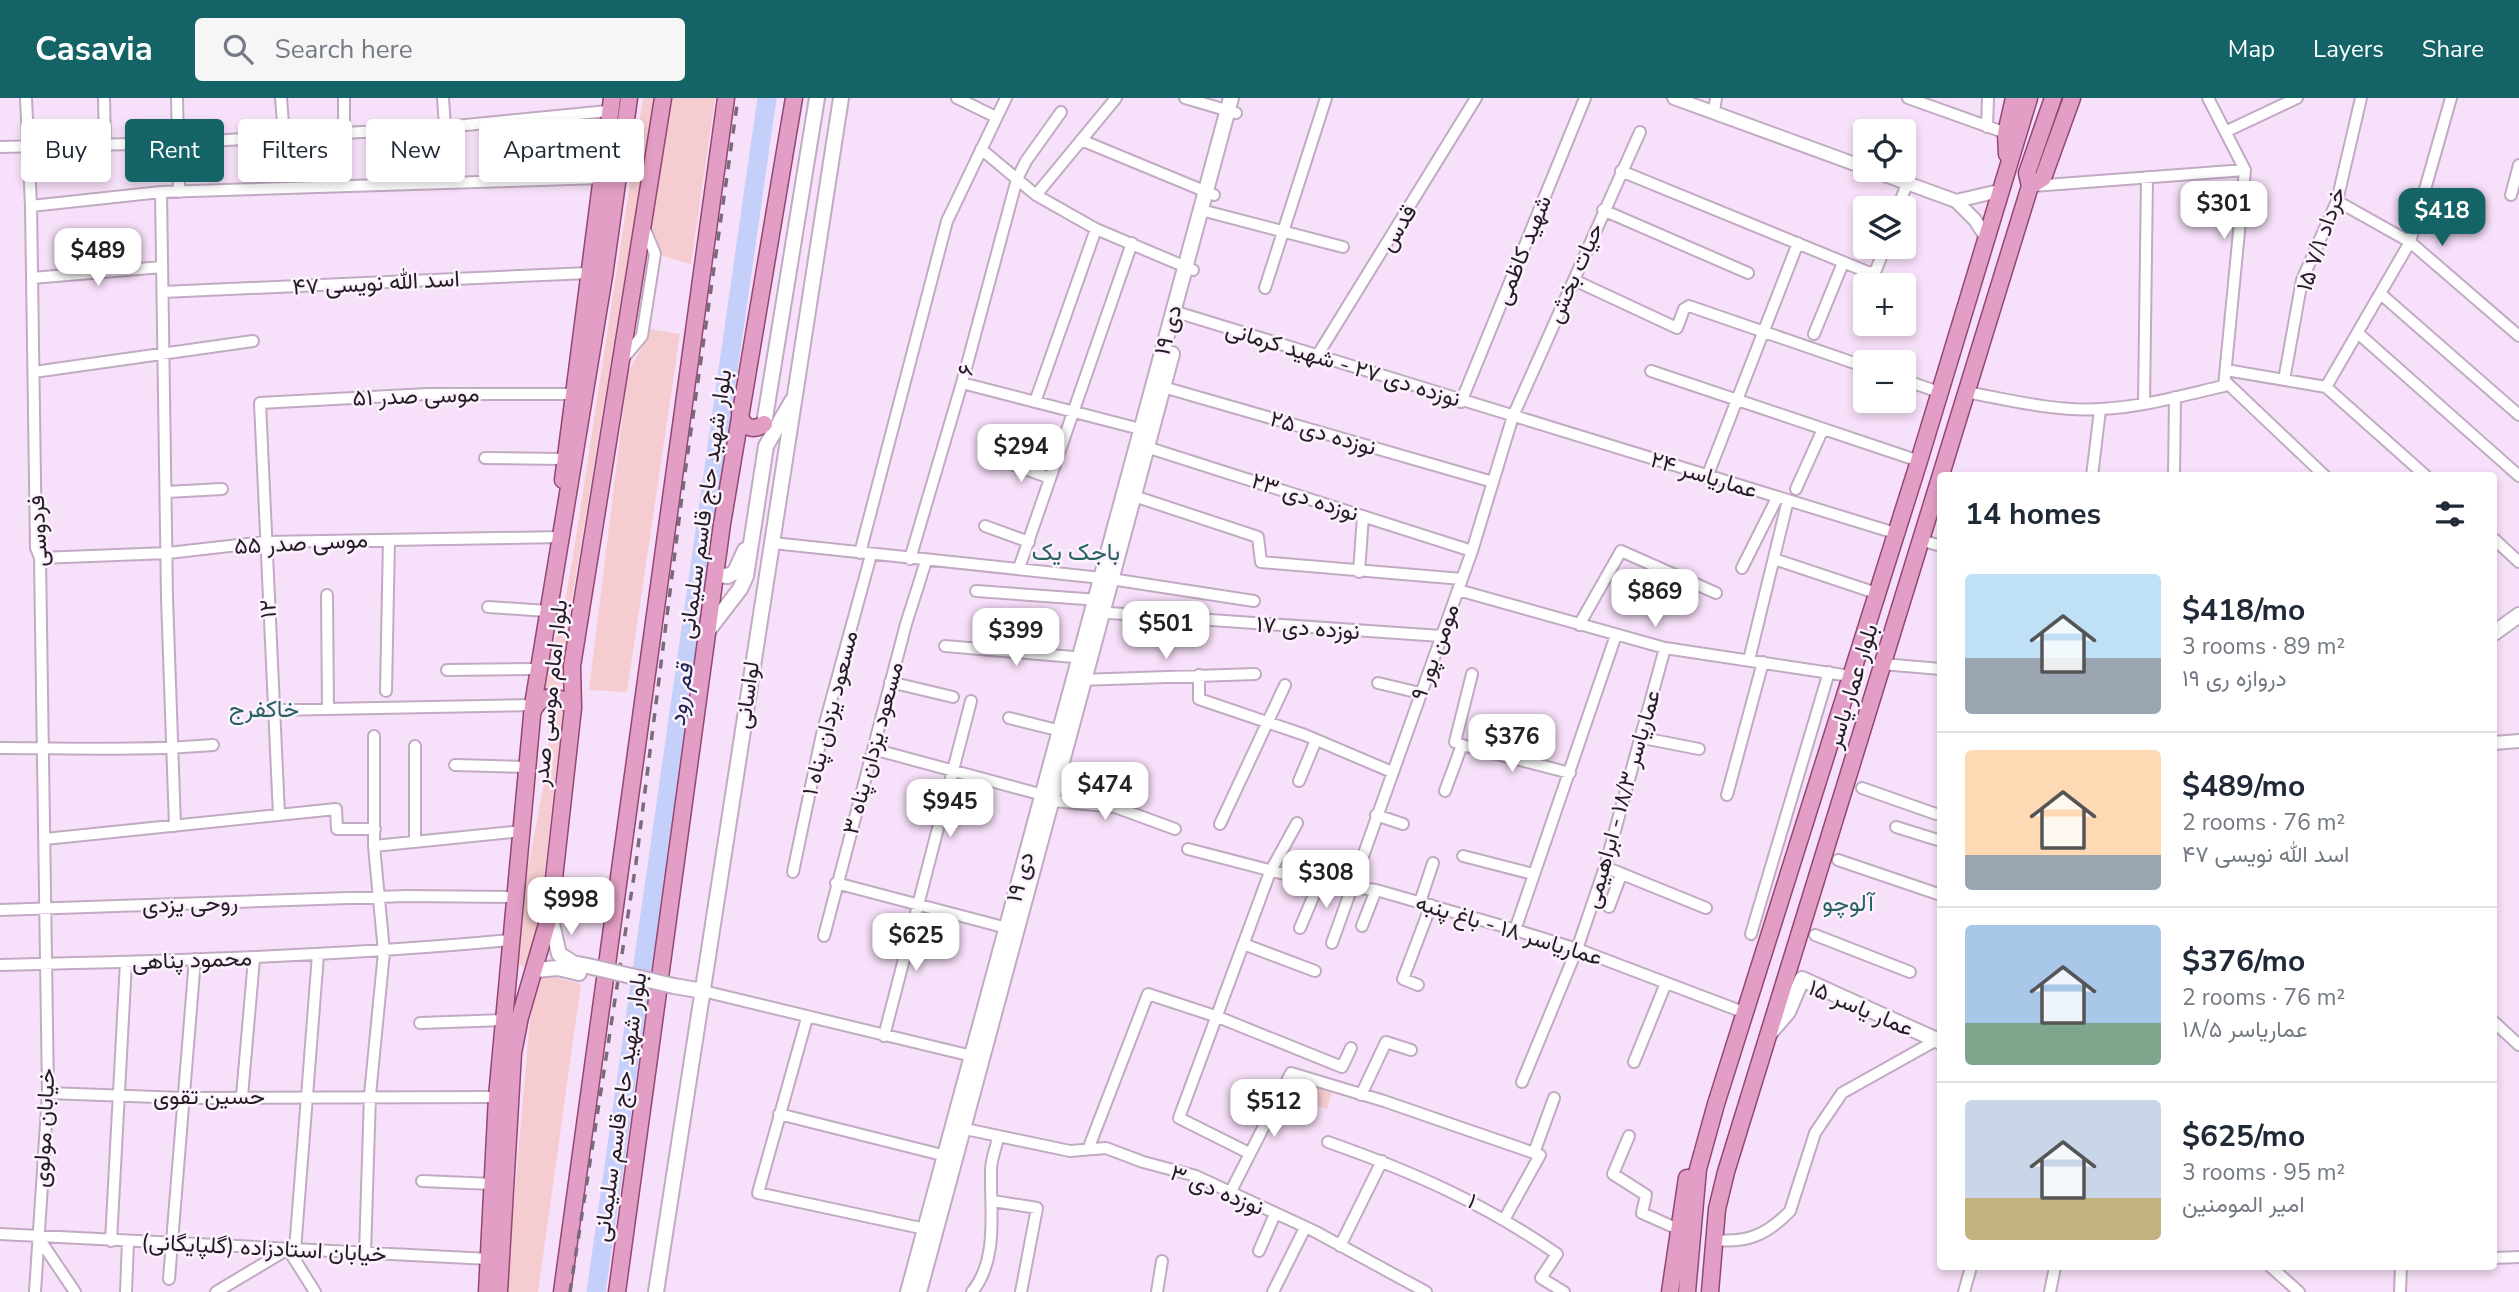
<!DOCTYPE html>
<html lang="en">
<head>
<meta charset="utf-8">
<style>
  :root { --surface:#fff; --page:#f6f6f7; --text:#1f2937; --muted:#747a83; --line:#e0e1e3; --accent:#136367 }
  body { margin:0; font-family:"Nunito Sans",Vazirmatn,sans-serif; background:var(--page); color:var(--text); height:100vh; display:flex; flex-direction:column; font-size:26px; white-space:nowrap }
  * { box-sizing:border-box; margin:0 }
  p { font-size:23px; color:var(--muted) }
  .icon { flex:none; width:38px; height:38px; fill:none; stroke:currentColor; stroke-width:2; stroke-linecap:round; stroke-linejoin:round }
  .map { position:relative; flex:1; overflow:hidden }
  .drawer { position:absolute; left:1937px; top:374px; width:560px; height:798px; display:flex; flex-direction:column; background:var(--surface); border-radius:7px; box-shadow:0 4px 10px #0003 }
  .drawer>* { flex:none }
  .banner { position:absolute; left:21px; top:21px; width:665px; height:63px; display:flex; gap:14px }
  .controls { position:absolute; left:1853px; top:21px; display:grid; gap:14px }
  .controls a { display:grid; place-items:center; width:63px; height:63px; border-radius:7px; background:var(--surface); box-shadow:0 4px 10px #0003; font-size:35px }
  .price { position:absolute; translate:-50% -60px; padding:0 16px; border-radius:14px; background:#fff; color:#222; font-size:23px; line-height:46px; filter:drop-shadow(0 2px 4px #0008) }
  .price::after { content:''; position:absolute; left:50%; top:42px; width:21px; height:16px; margin-left:-10px; background:inherit; clip-path:polygon(0 0,100% 0,50% 100%) }
  .price.current { background:var(--accent); color:#fff }
  ul { padding:0; list-style:none }
  li { display:flex; align-items:center; gap:21px; height:175px; padding:0 28px }
  li+li { border-top:2px solid var(--line) }
  li span { display:grid; place-items:center; flex:none; width:196px; height:140px; border-radius:7px; color:#555 }
  li>.icon { margin-inline-start:auto }
  span .icon { width:84px; height:84px; fill:#fffc; stroke-width:1 }
  li b { font-size:30px }
  h2 { display:flex; justify-content:space-between; align-items:center; height:84px; padding:0 28px; font-size:30px }
  .tag { padding:0 24px; border-radius:7px; background:var(--surface); box-shadow:0 4px 10px #0003; font-size:24px; line-height:63px }
  .tag.current { background:var(--accent); color:#fff }
  header { display:flex; align-items:center; gap:42px; box-sizing:border-box; height:98px; padding:0 35px; background:var(--accent); color:#fff }
  header strong { font-size:33px }
  nav { display:flex; gap:38px; margin-inline-start:auto; font-size:24px }
  .search { width:490px; height:63px; background:var(--page); display:flex; align-items:center; gap:18px; box-sizing:border-box; padding:0 24px; border-radius:7px; color:var(--muted); font-size:26px }
  .map>svg:first-child { display:block }
</style>
</head>
<body>
<header>
<strong>Casavia</strong>
<div class="search"><svg class="icon" aria-label="search" viewBox="0 0 24 24"><circle cx="10" cy="10" r="6"/><path d="M15 15l6 6"/></svg>Search here</div>
<nav><a>Map</a><a>Layers</a><a>Share</a></nav>
</header>
<div class="map">
<svg width="2519" height="1194" viewBox="0 0 2519 1194">
  <rect width="100%" height="100%" fill="#f7e0f9"/>
  <path fill="#f5cccf" d="M643 0H654L570 513 564 586 540 597 564 509 575 446Z
    M672 0H715L691 166 663 158 650 124Z
    M649 231 680 236 627 594 589 592 628 274 647 241Z
    M552 607H559L563 612 537 838 528 868 524 869 516 864 523 796 544 685Z
    M543 876 581 886 538 1194H506L532 899Z
    M1306 985 1332 994 1327 1011 1310 1005 1303 1022 1292 1015Z"/>
  <g fill="none" stroke-linecap="round" stroke-linejoin="round">
    <path stroke="#c5d0fa" stroke-width="19" d="M596 1194 767 0"/>
    <defs>
      <path id="minor" d="M26 0 31 108 36 450 40 460 48 995 35 1194
        M104 0 105 44
        M177 0 179 94
        M281 0 284 38
        M344 0V34
        M443 0 445 29
        M957 0 996 19
        M1185 0 1236 15
        M1908 0 2006 35
        M1714 13 1716 0
        M1987 29 1988 0
        M2227 33 2297 0
        M1081 42 1214 97
        M0 49 178 45 445 29 608 13
        M981 51 1036 97 1096 131 1193 172
        M1621 73 1870 175 1876 172 1885 149
        M2033 88 2245 72
        M161 94 167 500 175 728
        M1036 97 1116 0
        M2511 97 2519 67
        M2337 103 2410 144 2519 238
        M31 108 161 94 602 80
        M1898 110 1906 88
        M1201 112 1343 149
        M1603 112 1748 175
        M32 180 162 169
        M1574 182 1677 230 1684 211 1689 208 1866 269
        M1265 190 1326 0
        M163 194 589 175
        M2382 197 2519 317
        M1173 213 1895 435
        M1814 236 1843 165
        M2359 236 2519 378
        M1317 258 1476 0
        M621 263 642 238 655 156 644 129
        M2226 272 2326 289
        M1651 273 1919 363
        M34 274 253 243
        M1904 282 1939 294
        M2284 282 2302 182 2337 103 2361 0
        M2225 283 2325 378
        M962 285 1148 333
        M1156 287 1493 384
        M2326 289 2410 144 2451 0
        M2326 289 2426 378
        M1966 294C2010 302 2056 314 2101 311 2143 309 2184 297 2224 288L2245 72 2208 0
        M1035 304 1096 131
        M1461 304 1585 0
        M2144 306 2147 79
        M1140 347 1472 453
        M485 360 563 361
        M1003 363 1050 380
        M2092 378 2100 312
        M2174 378 2175 299
        M1707 379 1798 145
        M1796 391 1823 331
        M166 394 222 391
        M1134 398 1258 439 1261 464 1462 481
        M985 428 1029 444
        M2494 441 2519 464
        M1921 442 1941 448
        M773 445 1111 481 1254 503
        M860 455 947 123 1006 0
        M40 460 168 455 265 444 562 439
        M910 461 962 285 1017 81 1026 63 1061 14
        M1774 461 1876 495
        M1019 470 1132 145
        M1742 470 1777 400
        M1359 474 1363 418
        M1458 492 1665 550 1850 578
        M976 493 1099 502
        M327 497 328 611
        M488 509 547 513
        M1095 514 1441 538
        M1579 527 1621 453 1716 495
        M945 548 1085 560
        M1749 562 1788 402
        M1882 566 1941 571
        M447 572 537 571
        M1199 577V601L1305 637 1392 674
        M1079 582 1255 576
        M890 584 953 599
        M1378 585 1420 595
        M386 593 389 442
        M273 612 533 607
        M1009 620 1061 633
        M1643 640 1699 651
        M1462 647 1570 675
        M0 650C71 650 142 653 213 647
        M873 651 1043 697
        M455 667 528 669
        M1299 683 1316 642
        M1862 690 1936 716
        M1445 693 1462 647 1455 644 1472 576
        M1727 697 1763 564
        M1044 702 1115 709 1175 731
        M279 717 260 305 427 296H572
        M1376 717 1403 726
        M1220 726 1285 587
        M1896 729 1941 743
        M45 741 336 711 337 731H375
        M415 744V648
        M374 748 523 733
        M1188 751 1319 785 1376 792 1499 827 1577 851 1743 914
        M1463 758 1533 776
        M1838 762 1941 797
        M1605 769 1706 810
        M793 774 822 636 871 457
        M836 785 1007 830
        M1420 804 1433 765
        M1609 809 1621 777
        M0 812 406 798 517 799
        M1362 828 1376 792
        M1300 830 1319 785
        M1515 832 1616 537
        M1751 836 1829 574
        M1815 837 1910 874
        M824 838 906 526 926 463
        M1332 845 1472 453 1513 318 1640 34
        M1246 847 1315 873
        M0 867C171 863 341 858 511 842
        M1418 887 1403 881 1431 807
        M703 893 972 958
        M807 920 758 1095 930 1132
        M2494 924 2519 947
        M420 925 504 922
        M884 938 971 603
        M1634 964 1666 885
        M1522 984 1577 851 1605 769 1665 550
        M48 995 184 1000 497 999
        M1361 997 1386 944 1411 952
        M242 998 254 861
        M779 1016 950 1059
        M956 1029 1070 1053 1106 1050 1143 1064 1196 1078 1314 1133 1426 1194
        M1629 1038 1613 1076 1646 1097 1642 1115 1678 1131
        M1328 1044C1413 1074 1482 1104 1557 1156L1541 1180 1564 1194
        M1089 1049 1148 896 1218 919 1342 969 1351 950
        M1249 1055 1179 1020 1270 774 1297 725
        M1534 1055 1554 1000
        M422 1083 493 1086
        M1230 1095 1291 975 1384 1003 1540 1057 1505 1120
        M993 1103 1037 1110 1021 1194
        M0 1136 489 1161
        M38 1139 75 1194
        M1715 1142C1747 1145 1767 1137 1790 1113L1815 1035 1842 995 1935 943
        M111 1143 126 864
        M1340 1148 1382 1063
        M295 1152 318 857
        M1259 1153 1275 1116
        M365 1155 370 997 384 854 374 748V638
        M2494 1160 2519 1159
        M2271 1169 2299 1194
        M169 1181 195 861
        M126 1194 128 1143
        M216 1194 288 1151 315 1194
        M972 1194C999 1161 990 1111 991 1072 991 1061 996 1050 998 1040
        M1157 1194 1162 1163
        M1273 1194 1305 1130
        M1964 1194 1971 1169
        M2050 1194 2055 1169
        M2400 1194 2401 1169"/>
      <path id="tertiary" d="M1674 0 1956 103 1975 122 1986 139
        M1956 103 1999 93
        M2494 645 2519 643"/>
      <path id="secondary" d="M764 326 817 0
        M716 477 728 478 735 474 745 452
        M710 530 740 491 746 478 766 348 792 303
        M2494 535 2519 517
        M550 817 559 856 573 865 588 868
        M535 872 558 870 579 875
        M674 888 703 893
        M1769 936 1788 914 1802 881 1941 944
        M656 1194 841 0
        M908 1194 1231 0
        M919 1194 1172 256"/>
      <path id="primary" d="M2007 56 2006 35 2014 0
        M2030 88 2043 80 2072 0
        M740 315C741 329 753 334 764 326
        M563 382 612 0
        M532 616C538 595 560 595 573 610
        M487 1194 497 999 533 607 604 178 629 0
        M499 1194 513 955 520 919 550 816 573 610 572 568 663 0
        M562 1194 726 0
        M617 1194 722 426 794 0
        M1670 1194 1687 1080
        M1687 1194 1698 1071 1716 1006 1919 363 2029 0
        M1710 1194 1717 1111 1726 1074 2030 88 2027 75 2053 0"/>
    </defs>
    <use href="#minor" stroke="#c1abc3" stroke-width="14"/>
    <use href="#tertiary" stroke="#c1abc3" stroke-width="16"/>
    <use href="#secondary" stroke="#c1abc3" stroke-width="18"/>
    <use href="#primary" stroke="#944674" stroke-width="19"/>
    <use href="#minor" stroke="#fff" stroke-width="10"/>
    <use href="#tertiary" stroke="#fff" stroke-width="12"/>
    <use href="#secondary" stroke="#fff" stroke-width="14"/>
    <use href="#primary" stroke="#e39ec5" stroke-width="16"/>
    <path stroke="#796b7a" stroke-width="3.5" stroke-dasharray="9 9" stroke-linecap="butt" d="M570 1194 636 765 684 382 738 0"/>
    <defs>
      <path id="secondary-bridge" d="M588 868 674 888"/>
    </defs>
    <use href="#secondary-bridge" stroke="#c1abc3" stroke-width="18" stroke-linecap="butt"/>
    <use href="#secondary-bridge" stroke="#fff" stroke-width="14"/>
  </g>
  <g text-anchor="middle" dominant-baseline="central" stroke-width="5" stroke-linejoin="round" paint-order="stroke">
    <g font-size="23" fill="#241c25" stroke="#fcf2fd">
      <text transform="translate(1398 130) rotate(-58)">قدس</text>
      <text transform="translate(2321 141) rotate(-71)">۱۵ خرداد ۷/۱</text>
      <text transform="translate(1523 152) rotate(-68)">شهید کاظمی</text>
      <text transform="translate(1575 175) rotate(-66)">حیات بخش</text>
      <text transform="translate(376 185) rotate(-3)">۴۷ اسد الله نویسی</text>
      <text transform="translate(1168 232) rotate(-75)">۱۹ دی</text>
      <text transform="translate(1343 266) rotate(17)">نوزده دی ۲۷ - شهید کرمانی</text>
      <text transform="translate(966 272) rotate(-75)">۶</text>
      <text transform="translate(416 298) rotate(-2)">موسی صدر ۵۱</text>
      <text transform="translate(1323 335) rotate(16)">نوزده دی ۲۵</text>
      <text transform="translate(1704 377) rotate(17)">عماریاسر ۲۴</text>
      <text transform="translate(1305 399) rotate(18)">نوزده دی ۲۳</text>
      <text transform="translate(705 406) rotate(-82)">بلوار شهید حاج قاسم سلیمانی</text>
      <text transform="translate(38 433) rotate(-93)">فردوسی</text>
      <text transform="translate(301 445) rotate(-3)">موسی صدر ۵۵</text>
      <text transform="translate(268 511) rotate(-93)">۱۲</text>
      <text transform="translate(1308 530) rotate(4)">نوزده دی ۱۷</text>
      <text transform="translate(1435 554) rotate(-70)">مومن پور ۹</text>
      <text transform="translate(1852 588) rotate(-73)">بلوار عمار یاسر</text>
      <text transform="translate(550 595) rotate(-84)">بلوار امام موسی صدر</text>
      <text transform="translate(747 597) rotate(-82)">لواسانی</text>
      <text transform="translate(830 615) rotate(-76)">۱ مسعود یزدان پناه</text>
      <text transform="translate(873 650) rotate(-75)">۳ مسعود یزدان پناه</text>
      <text transform="translate(1622 701) rotate(-74)">عماریاسر ۱۸/۳ - ابراهیمی</text>
      <text transform="translate(1020 779) rotate(-75)">۱۹ دی</text>
      <text transform="translate(190 806) rotate(-2)">روحی یزدی</text>
      <text transform="translate(1509 832) rotate(17)">عماریاسر ۱۸ - باغ پنبه</text>
      <text transform="translate(192 862) rotate(-2)">محمود پناهی</text>
      <text transform="translate(1861 910) rotate(23)">عمار یاسر ۱۵</text>
      <text x="209" y="998">حسین تقوی</text>
      <text transform="translate(620 1009) rotate(-82)">بلوار شهید حاج قاسم سلیمانی</text>
      <text transform="translate(44 1030) rotate(-87)">خیابان مولوی</text>
      <text transform="translate(1217 1092) rotate(22)">نوزده دی ۳</text>
      <text transform="translate(1472 1103) rotate(27)">۱</text>
      <text transform="translate(264 1150) rotate(3)">خیابان استادزاده (گلپایگانی)</text>
    </g>
    <g font-size="24" fill="#276164" stroke="#fcf2fd">
      <text x="1076" y="454">باجک یک</text>
      <text x="264" y="611">خاکفرج</text>
      <text x="1848" y="805">آلوچو</text>
    </g>
    <g font-size="24" font-style="italic" fill="#212759" stroke="#fcf2fd">
      <text transform="translate(681 597) rotate(-82)">قم رود</text>
    </g>
  </g>
</svg>
<div class="controls">
<a><svg class="icon" aria-label="locate" viewBox="0 0 24 24"><circle cx="12" cy="12" r="6"/><path d="M12 2v4M12 18v4M2 12h4M18 12h4"/></svg></a>
<a><svg class="icon" aria-label="layers" viewBox="0 0 24 24"><path d="M12 4l9 5-9 5-9-5zM3 14l9 5 9-5"/></svg></a>
<a>+</a>
<a>−</a>
</div>
<b class="price" style="left:2224px;top:143px">$301</b>
<b class="price current" style="left:2442px;top:150px">$418</b>
<b class="price" style="left:98px;top:190px">$489</b>
<b class="price" style="left:1021px;top:386px">$294</b>
<b class="price" style="left:1655px;top:531px">$869</b>
<b class="price" style="left:1166px;top:563px">$501</b>
<b class="price" style="left:1016px;top:570px">$399</b>
<b class="price" style="left:1512px;top:676px">$376</b>
<b class="price" style="left:1105px;top:724px">$474</b>
<b class="price" style="left:950px;top:741px">$945</b>
<b class="price" style="left:1326px;top:812px">$308</b>
<b class="price" style="left:571px;top:839px">$998</b>
<b class="price" style="left:916px;top:875px">$625</b>
<b class="price" style="left:1274px;top:1041px">$512</b>
<div class="banner">
<a class="tag">Buy</a>
<a class="tag current">Rent</a>
<a class="tag">Filters</a>
<a class="tag">New</a>
<a class="tag">Apartment</a>
</div>
<section class="drawer">
<h2>14 homes<svg class="icon" aria-label="filters" viewBox="0 0 24 24"><path d="M4 7h16M4 17h16"/><circle cx="9" cy="7" r="2"/><circle cx="15" cy="17" r="2"/></svg></h2>
<ul>
<li><span style="background:linear-gradient(#bfe0f5 60%,#9aa5b1 0)"><svg class="icon" aria-label="home" viewBox="0 0 24 24"><path d="M3 11l9-7 9 7M6 9v11h12V9"/></svg></span><div><b>$418/mo</b><p>3 rooms · 89 m²</p><p>دروازه ری ۱۹</p></div></li>
<li><span style="background:linear-gradient(#ffd9b3 75%,#9aa5b1 0)"><svg class="icon" aria-label="home" viewBox="0 0 24 24"><path d="M3 11l9-7 9 7M6 9v11h12V9"/></svg></span><div><b>$489/mo</b><p>2 rooms · 76 m²</p><p>۴۷ اسد الله نویسی</p></div></li>
<li><span style="background:linear-gradient(#a9c7e8 70%,#7fa58c 0)"><svg class="icon" aria-label="home" viewBox="0 0 24 24"><path d="M3 11l9-7 9 7M6 9v11h12V9"/></svg></span><div><b>$376/mo</b><p>2 rooms · 76 m²</p><p>عماریاسر ۱۸/۵</p></div></li>
<li><span style="background:linear-gradient(#c9d6e8 70%,#c2b280 0)"><svg class="icon" aria-label="home" viewBox="0 0 24 24"><path d="M3 11l9-7 9 7M6 9v11h12V9"/></svg></span><div><b>$625/mo</b><p>3 rooms · 95 m²</p><p>امیر المومنین</p></div></li>
</ul>
</section>
</div>
</body>
</html>
